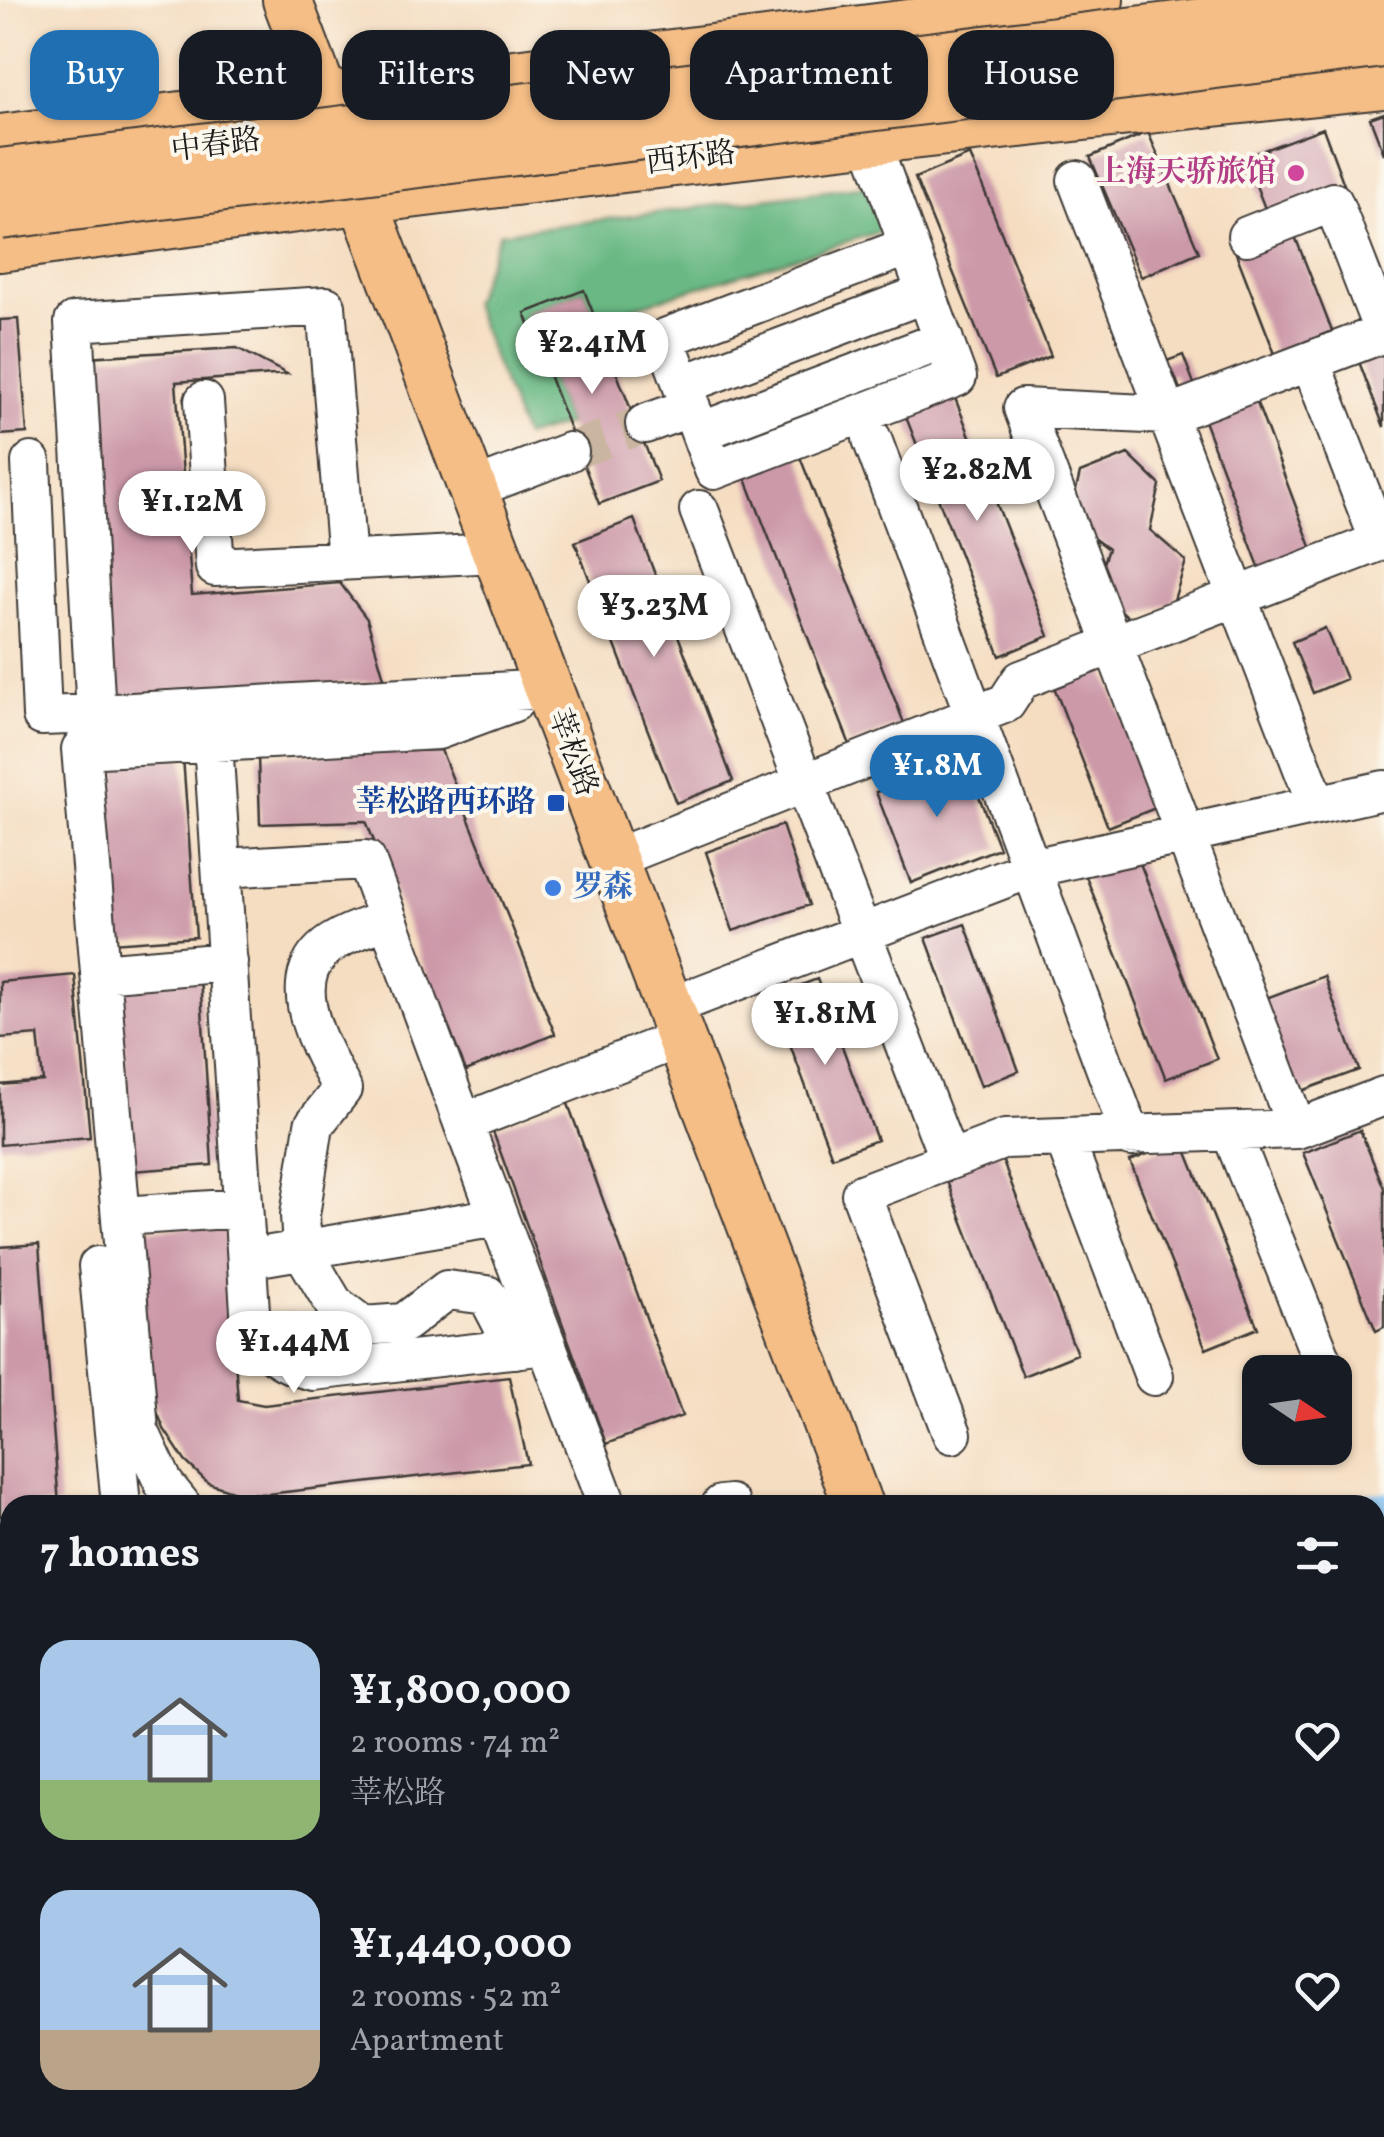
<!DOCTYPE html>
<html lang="en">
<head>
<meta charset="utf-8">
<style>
  :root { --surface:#171b24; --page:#242831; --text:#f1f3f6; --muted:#9ea1a6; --accent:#1f6fb2 }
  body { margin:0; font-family:Vollkorn,"Noto Serif SC",serif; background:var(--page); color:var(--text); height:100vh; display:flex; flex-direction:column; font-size:38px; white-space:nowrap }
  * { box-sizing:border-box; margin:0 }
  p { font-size:32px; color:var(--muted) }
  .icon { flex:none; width:55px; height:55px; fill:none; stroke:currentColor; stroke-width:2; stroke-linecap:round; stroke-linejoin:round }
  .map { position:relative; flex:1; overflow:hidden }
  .sheet { position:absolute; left:0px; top:1495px; width:1385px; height:642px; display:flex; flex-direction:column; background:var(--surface); border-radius:30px 30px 0 0; box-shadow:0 2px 8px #0004 }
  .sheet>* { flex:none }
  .banner { position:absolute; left:30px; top:30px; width:1325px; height:90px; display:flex; gap:20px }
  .needle { width:65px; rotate:103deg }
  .tools { position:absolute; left:1242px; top:1355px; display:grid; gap:20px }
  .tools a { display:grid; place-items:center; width:110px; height:110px; border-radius:20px; background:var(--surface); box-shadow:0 2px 8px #0004; font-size:50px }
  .price { position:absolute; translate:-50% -85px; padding:0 22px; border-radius:35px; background:#fff; color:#222; font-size:32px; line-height:65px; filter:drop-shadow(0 2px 5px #0008) }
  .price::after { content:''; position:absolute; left:50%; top:60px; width:30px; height:22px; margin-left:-15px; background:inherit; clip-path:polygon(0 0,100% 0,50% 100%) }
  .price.on { background:var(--accent); color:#fff }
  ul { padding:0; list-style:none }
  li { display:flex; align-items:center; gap:30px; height:250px; padding:0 40px }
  li span { display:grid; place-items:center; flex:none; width:280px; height:200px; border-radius:30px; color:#555 }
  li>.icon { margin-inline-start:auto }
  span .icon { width:120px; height:120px; fill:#fffc; stroke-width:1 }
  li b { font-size:42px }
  h2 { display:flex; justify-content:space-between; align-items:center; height:120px; padding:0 40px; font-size:42px }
  .pill { padding:0 35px; border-radius:30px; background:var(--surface); box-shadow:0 2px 8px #0004; font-size:35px; line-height:90px }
  .pill.on { background:var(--accent); color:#fff }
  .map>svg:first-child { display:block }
</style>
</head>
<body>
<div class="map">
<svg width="1384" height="2137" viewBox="0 0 1384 2137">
  <rect width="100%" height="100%" fill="#fbf7ec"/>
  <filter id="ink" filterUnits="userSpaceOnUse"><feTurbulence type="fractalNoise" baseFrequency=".01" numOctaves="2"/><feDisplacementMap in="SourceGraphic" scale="20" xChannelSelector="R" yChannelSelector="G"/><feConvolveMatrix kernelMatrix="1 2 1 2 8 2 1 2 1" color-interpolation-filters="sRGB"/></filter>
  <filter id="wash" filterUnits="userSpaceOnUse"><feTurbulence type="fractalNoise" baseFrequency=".0048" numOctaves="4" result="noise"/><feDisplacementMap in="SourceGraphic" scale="40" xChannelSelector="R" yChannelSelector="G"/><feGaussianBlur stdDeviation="2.25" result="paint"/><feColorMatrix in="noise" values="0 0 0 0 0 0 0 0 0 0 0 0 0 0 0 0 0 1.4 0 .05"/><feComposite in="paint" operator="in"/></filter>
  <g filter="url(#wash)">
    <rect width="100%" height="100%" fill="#f5ddc1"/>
    <path fill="#6bb984" stroke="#446a50" stroke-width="2.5" d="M865 186 882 231 595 319 584 290 526 313 568 424 524 437 472 303 500 233Z"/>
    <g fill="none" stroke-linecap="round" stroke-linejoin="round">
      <path stroke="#7cbdf1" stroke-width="38" d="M1375 1512 1384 1511
        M0 1661 10 1660"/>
    </g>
    <g id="blocks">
      <path fill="#cc99a9" d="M1384 113V154L1370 118Z
        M1323 128 1346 190 1269 219 1245 157Z
        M1148 132 1199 252 1141 277 1090 157Z
        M970 155 1051 356 996 378 915 178Z
        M1291 226 1332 331 1275 354 1234 248Z
        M584 290 659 481 599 504 525 313Z
        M18 319 27 433 0 435V320Z
        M1384 343V427L1356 354Z
        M237 348 287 374 176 382 192 595 340 583 367 619 385 681 104 697 86 357Z
        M1183 355 1198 394 1184 400 1174 374 1162 379 1156 365Z
        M1252 390 1313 552 1261 572 1200 410Z
        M953 393 1049 636 1000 656 904 412Z
        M798 452 904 723 850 745 744 474Z
        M1128 454 1160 485 1150 530 1186 561 1173 603 1129 618 1095 586 1108 549 1069 520 1080 473Z
        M634 519 733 781 676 803 575 542Z
        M1325 628 1346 679 1313 693 1292 642Z
        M1098 655 1158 807 1108 827 1049 674Z
        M441 750 555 1034 466 1071 366 821 260 824 258 756Z
        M183 757 196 937 111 943 98 763Z
        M964 758 999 848 911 883 876 792Z
        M782 825 809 905 733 931 706 852Z
        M1136 853 1217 1059 1166 1079 1085 874Z
        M965 924 1019 1071 981 1086 926 938Z
        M75 975 90 1137 0 1145V1085L43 1081 38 1035 0 1038V982Z
        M1324 976 1359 1070 1291 1095 1256 1002Z
        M200 977 212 1165 132 1171 119 983Z
        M817 979 877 1140 832 1157 772 996Z
        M567 1101 682 1416 606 1444 492 1129Z
        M1360 1130 1384 1188V1327L1376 1331 1303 1153Z
        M1182 1140 1258 1328 1206 1349 1130 1161Z
        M998 1149 1077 1354 1023 1376 943 1171Z
        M225 1225 238 1400 264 1405 509 1377 528 1464 268 1494 238 1493 208 1483 185 1461 164 1429 148 1389 136 1230Z
        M39 1244 59 1505H10V1515L0 1516V1247Z
        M1384 2040V2137H1224L1221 2128H1375V2044Z
        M45 2128H90L91 2137H47Z
        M168 2128H256L258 2137H170Z
        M359 2128H448L450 2137H361Z
        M535 2128H629L631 2137H537Z
        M738 2128H900L903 2137H741Z"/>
    </g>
  </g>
  <g filter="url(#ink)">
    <use href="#blocks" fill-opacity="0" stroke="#3d3935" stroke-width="2.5"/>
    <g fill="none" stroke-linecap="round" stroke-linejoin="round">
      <path stroke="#cab6a0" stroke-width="38" stroke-dasharray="38 19" stroke-linecap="butt" d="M569 452 645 424"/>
      <defs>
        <path id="minor" d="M869 137 957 377 714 470 665 338 909 246
          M1077 180 1317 805
          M1247 236 1333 202 1384 333
          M1310 361 1380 542
          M682 385 926 293
          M204 401 215 567 497 553
          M645 424 691 407
          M700 432 944 340
          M872 439 1131 1137
          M31 462 42 716 96 714
          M473 489 569 452
          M699 510 949 1160
          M347 560 326 306 74 322 96 714 549 689
          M213 742 251 1326C268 1353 282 1364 313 1371L547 1345
          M613 859 1006 703 1021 680 1384 540
          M222 868 366 860 463 1123
          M387 919C371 926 351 931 335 941 277 975 319 1045 342 1089L314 1125 300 1215 302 1250 334 1304 363 1326 404 1323 447 1290 487 1295 515 1349
          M100 973 228 962
          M669 1007 1032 868 1384 790
          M1297 1129 1023 408 1167 415 1384 333
          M1231 1132 1324 1365
          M1064 1138 1154 1376
          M121 1216 243 1208
          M247 1259 498 1217
          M98 1266 121 1505
          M952 1434 861 1194 1005 1139 1297 1129 1384 1096
          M181 1505 164 1484 139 1430 81 749 438 730 514 702
          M607 1505 463 1123 681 1038
          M721 1505 730 1504
          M0 1569 10 1568
          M1375 1833 1384 1837
          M0 1998 8 2054
          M1375 2030 1384 2027
          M112 2128 113 2137
          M296 2128 298 2137
          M479 2128 481 2137
          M663 2128 665 2137
          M1211 2128 1214 2137"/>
        <path id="major" d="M287 0 858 1505
          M0 139 1099 0
          M0 247C460 184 922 132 1384 84
          M1097 2128 1101 2137"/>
      </defs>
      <use href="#minor" stroke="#3d3935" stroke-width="42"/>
      <use href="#major" stroke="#3d3935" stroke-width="52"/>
      <use href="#minor" stroke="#fff" stroke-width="38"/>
      <use href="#major" stroke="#f5be86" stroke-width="48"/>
      <defs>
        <path id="major-bridge" d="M0 173 1384 0
          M0 215 1384 43"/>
      </defs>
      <use href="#major-bridge" stroke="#3d3935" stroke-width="52" stroke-linecap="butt"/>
      <use href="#major-bridge" stroke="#f5be86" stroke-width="48"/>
    </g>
  </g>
  <circle fill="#d1479c" stroke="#fbf7ec" stroke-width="4" cx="1296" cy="173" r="10"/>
  <rect fill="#1a4fb4" stroke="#fbf7ec" stroke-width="4" x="546" y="793" width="20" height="20" rx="5"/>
  <circle fill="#3f7fe0" stroke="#fbf7ec" stroke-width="4" cx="553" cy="888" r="10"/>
  <g text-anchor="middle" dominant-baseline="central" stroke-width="8" stroke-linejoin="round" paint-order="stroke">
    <g font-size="30" fill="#1c1c1c" stroke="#fbf7ec">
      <text transform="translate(216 146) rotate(-7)">中春路</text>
      <text transform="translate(691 159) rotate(-7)">西环路</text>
      <text transform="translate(572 753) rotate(70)">莘松路</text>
    </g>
    <g font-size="30" font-weight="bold" fill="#b23c85" stroke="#fbf7ec" text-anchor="end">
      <text x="1276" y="173">上海天骄旅馆</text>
    </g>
    <g font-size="30" font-weight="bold" fill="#164399" stroke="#fbf7ec" text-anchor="end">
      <text x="536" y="803">莘松路西环路</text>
    </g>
    <g font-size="30" font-weight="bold" fill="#366cbe" stroke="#fbf7ec" text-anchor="start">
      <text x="573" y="888">罗森</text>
    </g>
  </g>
</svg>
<div class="tools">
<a><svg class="needle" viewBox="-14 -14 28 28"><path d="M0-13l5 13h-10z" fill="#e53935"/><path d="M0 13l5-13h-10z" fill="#9ea1a6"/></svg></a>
</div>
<b class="price" style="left:592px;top:397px">¥2.41M</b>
<b class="price" style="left:977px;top:524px">¥2.82M</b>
<b class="price" style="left:192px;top:556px">¥1.12M</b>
<b class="price" style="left:654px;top:660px">¥3.23M</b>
<b class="price on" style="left:937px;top:820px">¥1.8M</b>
<b class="price" style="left:825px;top:1068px">¥1.81M</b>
<b class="price" style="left:294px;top:1396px">¥1.44M</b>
<div class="banner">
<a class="pill on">Buy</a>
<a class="pill">Rent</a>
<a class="pill">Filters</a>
<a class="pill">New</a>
<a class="pill">Apartment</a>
<a class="pill">House</a>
</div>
<section class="sheet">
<h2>7 homes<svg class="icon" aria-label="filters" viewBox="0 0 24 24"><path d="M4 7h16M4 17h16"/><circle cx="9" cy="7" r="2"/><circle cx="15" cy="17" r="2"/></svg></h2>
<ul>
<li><span style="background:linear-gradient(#a9c7e8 70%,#8fb573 0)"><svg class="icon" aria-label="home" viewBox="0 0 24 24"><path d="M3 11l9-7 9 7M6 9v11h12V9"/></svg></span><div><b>¥1,800,000</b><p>2 rooms · 74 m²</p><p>莘松路</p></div><svg class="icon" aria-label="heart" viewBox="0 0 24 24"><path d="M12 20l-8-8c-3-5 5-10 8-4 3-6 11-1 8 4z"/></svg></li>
<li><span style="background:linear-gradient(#a9c7e8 70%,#b9a48a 0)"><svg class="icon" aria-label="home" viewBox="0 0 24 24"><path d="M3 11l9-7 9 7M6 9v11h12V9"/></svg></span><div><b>¥1,440,000</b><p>2 rooms · 52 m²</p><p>Apartment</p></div><svg class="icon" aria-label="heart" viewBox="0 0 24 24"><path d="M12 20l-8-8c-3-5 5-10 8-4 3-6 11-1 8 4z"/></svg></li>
</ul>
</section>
</div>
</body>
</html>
